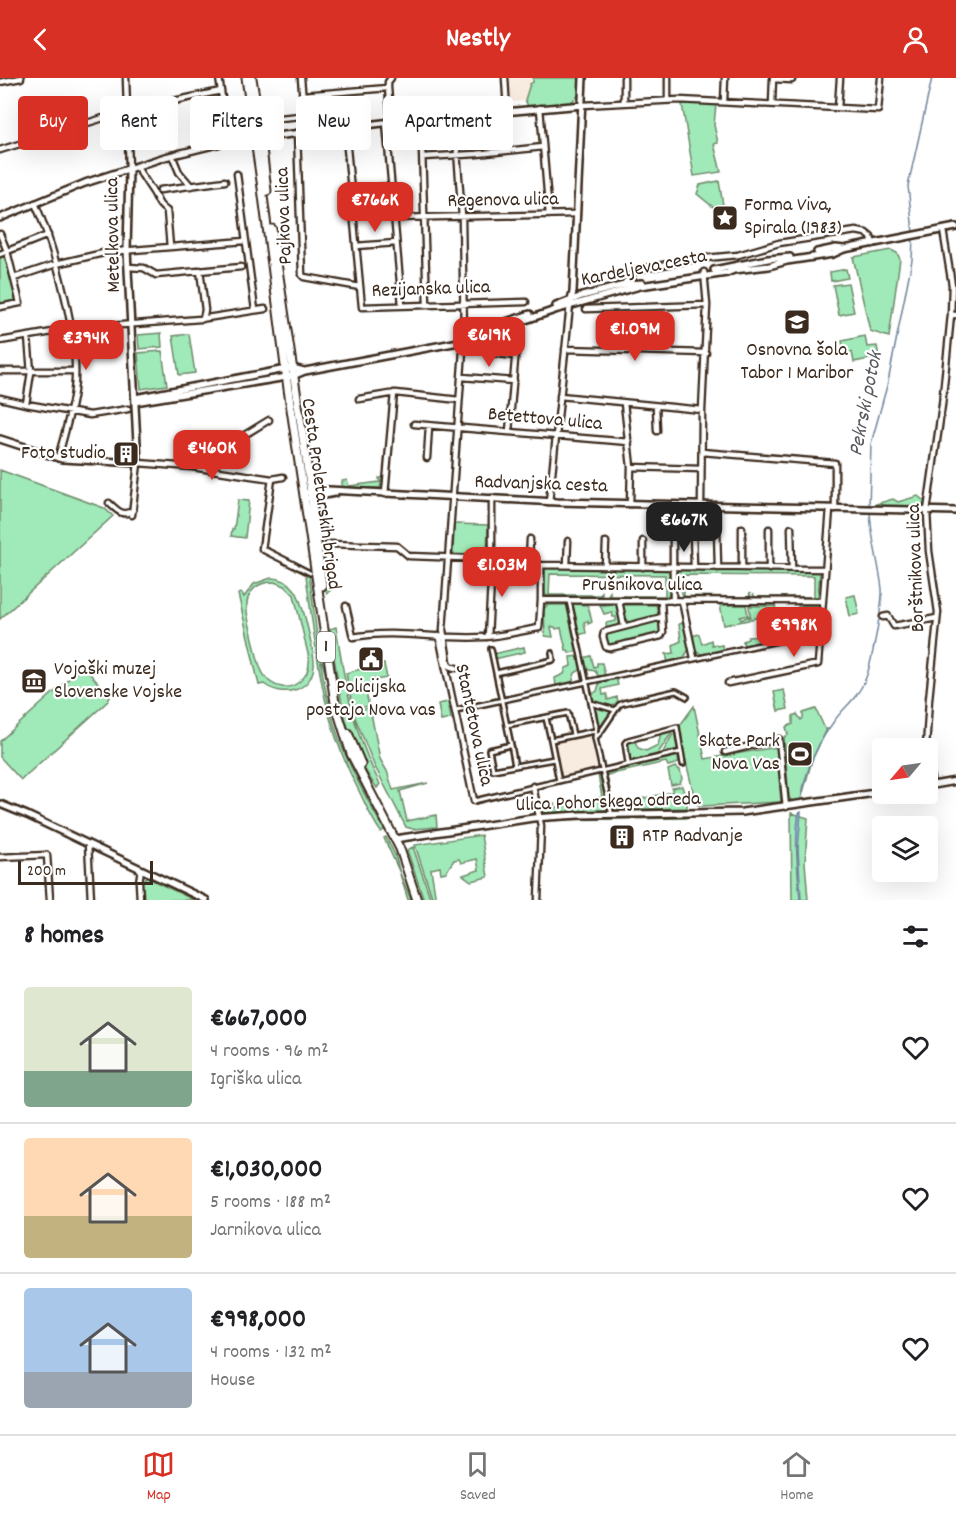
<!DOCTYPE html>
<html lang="en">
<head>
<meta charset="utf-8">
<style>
  :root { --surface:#fff; --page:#f6f6f6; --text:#202124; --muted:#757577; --line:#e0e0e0; --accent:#d93025 }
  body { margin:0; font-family:Dekko,sans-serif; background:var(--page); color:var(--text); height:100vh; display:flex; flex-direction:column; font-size:22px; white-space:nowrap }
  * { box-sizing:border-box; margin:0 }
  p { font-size:20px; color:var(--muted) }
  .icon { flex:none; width:33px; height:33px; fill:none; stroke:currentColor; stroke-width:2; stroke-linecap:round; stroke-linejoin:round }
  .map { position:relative; height:822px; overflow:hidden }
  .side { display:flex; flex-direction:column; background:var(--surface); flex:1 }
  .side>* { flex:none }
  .top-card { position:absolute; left:18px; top:18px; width:600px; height:54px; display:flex; gap:12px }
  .needle { width:39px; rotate:241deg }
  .fabs { position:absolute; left:872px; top:660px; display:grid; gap:12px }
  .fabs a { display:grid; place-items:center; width:66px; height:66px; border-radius:6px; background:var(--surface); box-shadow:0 6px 24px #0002; font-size:30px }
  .scale { position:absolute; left:18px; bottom:15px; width:135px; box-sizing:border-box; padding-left:6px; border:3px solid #3b2a1e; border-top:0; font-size:16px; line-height:21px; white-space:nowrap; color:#3b2a1e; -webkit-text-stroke:4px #fff; paint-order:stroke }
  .price { position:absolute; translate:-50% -51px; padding:0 14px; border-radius:12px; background:var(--accent); color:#fff; font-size:20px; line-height:39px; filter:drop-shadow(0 2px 3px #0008) }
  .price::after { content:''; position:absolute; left:50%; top:36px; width:18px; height:14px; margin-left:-9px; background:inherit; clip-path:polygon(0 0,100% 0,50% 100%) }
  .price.current { background:#222; color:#fff }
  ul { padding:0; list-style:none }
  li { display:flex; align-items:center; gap:18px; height:150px; padding:0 24px }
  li+li { border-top:2px solid var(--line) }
  li span { display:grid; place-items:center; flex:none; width:168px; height:120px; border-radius:6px; color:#555 }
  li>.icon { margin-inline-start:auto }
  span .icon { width:72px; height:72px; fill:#fffc; stroke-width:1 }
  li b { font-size:26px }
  h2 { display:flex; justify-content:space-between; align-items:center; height:72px; padding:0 24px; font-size:26px }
  .pill { padding:0 21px; border-radius:6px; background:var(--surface); box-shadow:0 6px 24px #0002; font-size:21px; line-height:54px }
  .pill.current { background:var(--accent); color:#fff }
  header { display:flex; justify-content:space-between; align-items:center; height:78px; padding:0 24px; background:var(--accent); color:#fff; font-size:27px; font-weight:700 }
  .tabs { display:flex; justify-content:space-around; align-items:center; height:84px; border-top:2px solid var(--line); background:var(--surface); font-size:16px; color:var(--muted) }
  .tabs a { display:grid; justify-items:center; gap:3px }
  .tabs .current { color:var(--accent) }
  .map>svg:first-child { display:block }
</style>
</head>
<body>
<header><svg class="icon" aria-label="back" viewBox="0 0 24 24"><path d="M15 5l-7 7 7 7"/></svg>Nestly<svg class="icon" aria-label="person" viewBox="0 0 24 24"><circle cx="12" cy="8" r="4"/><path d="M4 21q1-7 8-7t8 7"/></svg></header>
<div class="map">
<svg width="956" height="822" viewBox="0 0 956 822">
  <rect width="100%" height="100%" fill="#fff"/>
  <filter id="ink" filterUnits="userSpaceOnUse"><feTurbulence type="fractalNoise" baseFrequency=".0167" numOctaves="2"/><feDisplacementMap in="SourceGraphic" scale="12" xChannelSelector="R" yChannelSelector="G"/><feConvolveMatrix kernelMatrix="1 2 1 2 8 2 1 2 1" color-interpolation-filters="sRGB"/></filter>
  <g filter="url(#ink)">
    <path fill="#f8ebe0" d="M508 0H531L532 23 511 24Z
      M590 656 597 692 559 700 550 664Z"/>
    <path fill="#a0e9b8" stroke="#6e8a6b" stroke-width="1.5" fill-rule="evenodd" d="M533 0H580V16L570 25 534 29 528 28 525 22 530 6 533 4Z
      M682 26H716L714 47 718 65 714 66 721 94 694 98Z
      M719 103 723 127 713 129 697 116 700 107Z
      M891 172 897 175 900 181 889 259 870 253 853 179Z
      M2 178 7 182 18 219 14 224 0 227V179Z
      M846 191 848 200 831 203 830 194Z
      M848 205 854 234 839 237 833 207Z
      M161 255 162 269 139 271 138 257Z
      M189 256 195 295 179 297 173 258Z
      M865 258 867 269 877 268 879 279 854 284 852 274 844 275 842 263Z
      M162 273 167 307 141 311 138 275Z
      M0 392 104 430 113 438 0 541Z
      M379 400H382L380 410H342V403L347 402 349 408 380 404Z
      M918 418 925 424 922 429 876 428V426L893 421 898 424Z
      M238 422 249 423 245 460 231 458 232 451H234Z
      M315 428 331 512 327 515 324 507Z
      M454 446 488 447 487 476 484 478 453 476Z
      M545 489 669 492V516L667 519H610L608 517 610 514V518H665V497L550 496 549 517H600L602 514V517L601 518H547L545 516Z
      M678 492 820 493 818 518 815 520 754 519 753 516 755 519H814V498L684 497V518L749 519 750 515 751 520 683 519 677 494Z
      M309 496C317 550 320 606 338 658 350 691 367 721 384 752L381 754C372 742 366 727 359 713 321 641 317 577 306 498Z
      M271 500C281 500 289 504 295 512 302 521 315 577 314 588 311 614 282 620 264 606L259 607 238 516 242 515 244 519 254 506ZM274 504 285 508 294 517 309 580C310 590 307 598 299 604 294 608 288 610 282 609 259 606 258 579 253 561 251 549 244 533 248 520 252 509 262 504 274 504Z
      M855 517 859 536 850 538 846 519Z
      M571 526 588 527 592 544 588 546V543L584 544 586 555 578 557Z
      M547 527H568L578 573 569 575 568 572H566L561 550 556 551 555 549H551L553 559 545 558 544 531Z
      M600 527H619L622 547 607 552 606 545 616 543V539H613L612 534 604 536Z
      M621 527H656L659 539 628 546 625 544Z
      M720 527H746L748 537 740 539 741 542 749 538V542L724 547Z
      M749 528H775L777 536 751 541Z
      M798 528H821L820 552 801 555 800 548 810 545 809 540 811 539 810 535 800 536Z
      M658 542 660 544 661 557 608 569 604 559 605 555Z
      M683 545 689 571 683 581 668 585 666 576 674 575 673 567 681 563 679 546Z
      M336 549C345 608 353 653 380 706L377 710C343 666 338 604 330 551Z
      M774 554 775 556 781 555 782 559 744 568 743 563 748 561V559L763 558 764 560 767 556Z
      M699 556 702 566 711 562 712 567 716 566 717 568 722 567 723 572 702 577 695 571 692 558Z
      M524 569 525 574 494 581 493 576Z
      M579 578 582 591 575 595 572 605 556 608 555 600 564 596 566 590 571 588 570 579Z
      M591 578 594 589 597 588V585H602L605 598 599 599 595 593 585 591 583 580Z
      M322 583 328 595 355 690 382 745 359 702 343 665Z
      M379 586H384L387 600 376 602 372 600 368 609 365 610 369 628 353 631 346 595Z
      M83 588 106 614 110 619 108 623 21 702 0 679V663Z
      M616 599 618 607 602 611 603 617 607 616 608 622 617 619 618 625 616 629 613 631 593 624 591 617 597 613 600 602Z
      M784 612 788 631 778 633 774 614Z
      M448 624 451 641 441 643 438 626Z
      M594 626 612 633 601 650 598 648Z
      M694 628 705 681 777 669 781 724 702 728 696 726 678 650Z
      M370 630 380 681 387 693 393 712 428 705 400 713 407 743 436 737 437 749 413 751 406 749 374 687 354 637 353 633Z
      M816 631 825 651H827L812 682 801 722 793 723 789 720 784 659 788 657 786 649 793 646V638L797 636 801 642 803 640V635Z
      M669 654H671V656L656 678 632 683 629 682 627 664 634 661 638 670 646 673 658 667 661 655Z
      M677 655 680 671 676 674 662 676 673 656Z
      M677 676 679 685 668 688 666 684 607 697 613 727 672 714V710L682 708 687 725V730L612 732 604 698 606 693Z
      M675 689 680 692 682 701 680 705 671 707 668 692Z
      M601 696 608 732 546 735 543 732V729L554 726 555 730 602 719 598 697Z
      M791 735 808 740 805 784 808 822H792Z
      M686 738V740L549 742 597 739Z
      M481 757 488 799 471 803 463 797 479 792 477 781 461 785 459 781 454 782 446 794 441 795 440 789 431 791 436 822H433L415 767Z
      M386 759 395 777 400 795 411 822H408L399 793 384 760Z
      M413 769 431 822H424L407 772Z
      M147 800 152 802 194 822H142V803Z"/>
    <path fill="#94c4ef" stroke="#70869b" stroke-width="1.5" d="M801 734 798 771 801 822H800C798 793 794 763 799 735Z"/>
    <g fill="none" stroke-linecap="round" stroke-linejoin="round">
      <path stroke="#70869b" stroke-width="1.5" d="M913 154 908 108 932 0
        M869 429 871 366 888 304 912 182 913 159
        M801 722C805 696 816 668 832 646 843 629 856 623 865 602 871 589 883 525 882 511 879 485 871 461 870 433"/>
      <defs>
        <path id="pedestrian" d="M296 488 310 495
          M569 523 596 648 595 660 611 733
          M491 571 511 667 489 672 493 692 554 681
          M496 595 553 582 552 575
          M591 625 615 632
          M456 632 820 554
          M546 640 551 662
          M507 647 568 635 573 657
          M595 660 600 655 619 627 623 625 676 613 687 619
          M511 667 515 688
          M628 685 625 665 628 662 677 649 681 674
          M559 703 551 662 595 653
          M474 723 681 674 683 686"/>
        <path id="minor" d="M126 0 129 92
          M219 0 225 40
          M505 0 507 33
          M624 0V24
          M668 0V22
          M773 1 792 2V0
          M0 4 21 0
          M388 10 391 44
          M303 17 388 10V4L391 0
          M724 23 725 0
          M772 26 773 0
          M583 27 679 22 878 32 881 0
          M540 30 549 137
          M838 30 840 0
          M269 41 301 38 304 35 301 0
          M421 41 427 227
          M386 45 402 227
          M455 47 462 139 464 258 443 552 448 584 450 588 456 590
          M345 49 362 229 526 224
          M297 55 302 197 304 199 360 209
          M0 72 126 33 221 13
          M172 77 179 94 191 108
          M423 79 477 76 543 69
          M137 89C142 98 147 105 153 114 159 124 157 126 167 133L170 169
          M237 96 255 232
          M160 112 225 103
          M351 112 391 108
          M35 125C55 171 81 263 74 313 71 335 64 358 58 380
          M394 140 576 136
          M943 152 952 207 951 237H956
          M0 156 7 173 20 225 0 229
          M356 168 396 165
          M0 176 48 157
          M128 189 144 190 156 197 241 189
          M200 192 205 232 203 241
          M14 200 56 186 108 174 245 163
          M623 207 634 194 641 191 695 181 738 177 779 165 856 153 866 155 871 159 873 166
          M586 231 707 227
          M0 263 70 251 200 241 265 231
          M565 271 706 275
          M497 276 516 278
          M0 293H75
          M462 299 514 303
          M560 318 702 332
          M0 320 26 326 90 337 128 331
          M359 321 396 315 459 322
          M624 325 631 389 630 426
          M26 326 31 294 28 259
          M656 328 657 353
          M414 346 629 364
          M509 354 516 270
          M702 374 835 385V431
          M427 380 429 348
          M192 389 269 342
          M631 389 701 391
          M272 401 262 471 296 488
          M385 416 394 315
          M549 424 570 227
          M109 425C117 432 123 440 133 432
          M673 427V523
          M701 427 702 332 707 227 704 194
          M132 437 138 385 192 389 272 401 283 399
          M717 450 718 490
          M791 450 792 491
          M693 451 694 490
          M328 466 397 468 409 478 492 481 541 487 825 491
          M529 485 530 461
          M567 487 568 463
          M605 488 606 464
          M643 489V463
          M742 490V450
          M769 491V451
          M541 522V487
          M619 523 624 548
          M661 523 663 554 661 558 610 570 606 569 603 559 604 554 662 539
          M682 523 694 580
          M346 528 353 559C397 551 440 562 484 559 502 558 521 553 539 550L541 522 823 523
          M883 539 888 538 894 548 937 540
          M439 558 474 723
          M488 559 492 486V420
          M728 605 818 586 830 431
          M926 670 929 621 938 534 929 473 927 433 942 327 951 237
          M725 674 779 661 786 729
          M927 676 932 707
          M533 708 541 748 538 822
          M88 766 91 822
          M0 779 47 777 50 822
          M140 822 139 804 141 791"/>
        <path id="tertiary" d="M0 140 85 105 165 79 226 64 391 44 583 27
          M817 174 836 170 844 171
          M714 192 768 181 790 179
          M571 222 573 214 583 0
          M556 228 582 218 628 206 642 205
          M458 263 464 258 530 236
          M135 320 286 291 293 290 304 293
          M135 324 293 298 305 293 464 263 558 231 640 208 727 195 734 192 769 188 787 183 833 176 844 171 956 149
          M0 361 62 381 138 385 127 172 129 92
          M304 415 329 412 557 424 956 433
          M309 420 335 415
          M927 708 956 703
          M0 726 27 737 206 822
          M395 761 533 740 579 737 742 734 882 714"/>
        <path id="primary" d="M246 0 262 110 288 311 335 625 351 676 400 771 417 822
          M252 0 259 44 267 113
          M272 151 311 414 322 508
          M348 655 361 686"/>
      </defs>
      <use href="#pedestrian" stroke="#3b2a1e" stroke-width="8"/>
      <use href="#minor" stroke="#3b2a1e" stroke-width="9"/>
      <use href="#tertiary" stroke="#3b2a1e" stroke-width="10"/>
      <use href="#primary" stroke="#3b2a1e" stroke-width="11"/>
      <use href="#pedestrian" stroke="#fff" stroke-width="3"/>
      <use href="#minor" stroke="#fff" stroke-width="4.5"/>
      <use href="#tertiary" stroke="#fff" stroke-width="5"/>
      <use href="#primary" stroke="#fff" stroke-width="7"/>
    </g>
  </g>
  <defs>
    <symbol id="sight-square" viewBox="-11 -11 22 22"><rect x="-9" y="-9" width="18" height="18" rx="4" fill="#3b2a1e" stroke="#fff"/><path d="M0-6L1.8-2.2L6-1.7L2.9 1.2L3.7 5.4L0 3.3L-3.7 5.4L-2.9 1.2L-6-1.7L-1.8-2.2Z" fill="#fff"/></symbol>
    <symbol id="school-square" viewBox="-11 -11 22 22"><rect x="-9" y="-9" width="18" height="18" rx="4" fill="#3b2a1e" stroke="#fff"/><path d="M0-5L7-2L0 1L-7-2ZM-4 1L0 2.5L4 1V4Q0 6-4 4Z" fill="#fff"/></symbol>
    <symbol id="building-square" viewBox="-11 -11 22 22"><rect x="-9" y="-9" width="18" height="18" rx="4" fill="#3b2a1e" stroke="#fff"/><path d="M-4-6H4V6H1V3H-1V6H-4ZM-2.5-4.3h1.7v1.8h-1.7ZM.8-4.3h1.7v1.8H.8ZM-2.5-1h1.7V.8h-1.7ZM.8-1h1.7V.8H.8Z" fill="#fff"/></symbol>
    <symbol id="civic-square" viewBox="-11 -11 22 22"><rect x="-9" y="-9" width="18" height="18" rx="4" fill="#3b2a1e" stroke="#fff"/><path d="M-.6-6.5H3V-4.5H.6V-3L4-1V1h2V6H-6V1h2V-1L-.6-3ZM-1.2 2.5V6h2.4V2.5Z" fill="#fff"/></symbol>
    <symbol id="museum-square" viewBox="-11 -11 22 22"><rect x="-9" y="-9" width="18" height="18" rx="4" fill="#3b2a1e" stroke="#fff"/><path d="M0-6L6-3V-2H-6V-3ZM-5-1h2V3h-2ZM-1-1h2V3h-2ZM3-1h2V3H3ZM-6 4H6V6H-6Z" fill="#fff"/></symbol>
    <symbol id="stadium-square" viewBox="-11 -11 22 22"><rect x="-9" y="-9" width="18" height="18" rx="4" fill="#3b2a1e" stroke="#fff"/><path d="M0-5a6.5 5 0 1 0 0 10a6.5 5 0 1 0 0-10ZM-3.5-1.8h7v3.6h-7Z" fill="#fff"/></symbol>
  </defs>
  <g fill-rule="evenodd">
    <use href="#sight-square" x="710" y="125" width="30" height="30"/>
    <use href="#school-square" x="782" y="229" width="30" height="30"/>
    <use href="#building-square" x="111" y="361" width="30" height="30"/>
    <use href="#civic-square" x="356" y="566" width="30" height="30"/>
    <use href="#museum-square" x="19" y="588" width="30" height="30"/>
    <use href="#stadium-square" x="785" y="661" width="30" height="30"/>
    <use href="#building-square" x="607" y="744" width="30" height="30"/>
  </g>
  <g text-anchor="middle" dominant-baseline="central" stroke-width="4.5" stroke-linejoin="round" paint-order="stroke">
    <rect fill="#fff" stroke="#766a62" stroke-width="1.5" x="317" y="554" width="18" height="30" rx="4.5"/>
    <g font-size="18" font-weight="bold" fill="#3b2a1e">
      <text x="326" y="569">1</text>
    </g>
    <g font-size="20" fill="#3b2a1e" stroke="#fff">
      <text transform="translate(503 123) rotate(-1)">Regenova ulica</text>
      <text transform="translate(285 138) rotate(-92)">Pajkova ulica</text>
      <text transform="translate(114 157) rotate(-91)">Metelkova ulica</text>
      <text transform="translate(644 191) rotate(-11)">Kardeljeva cesta</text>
      <text transform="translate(431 212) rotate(-2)">Rezijanska ulica</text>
      <text transform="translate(545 342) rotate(5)">Betettova ulica</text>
      <text transform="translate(541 407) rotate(2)">Radvanjska cesta</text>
      <text transform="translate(320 416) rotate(82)">Cesta Proletarskih brigad</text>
      <text transform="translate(917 490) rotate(-92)">Borštnikova ulica</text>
      <text x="642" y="508">Prušnikova ulica</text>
      <text transform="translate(473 647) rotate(78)">Stantetova ulica</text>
      <text transform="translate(608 725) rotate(-2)">Ulica Pohorskega odreda</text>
    </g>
    <g font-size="20" fill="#3b2a1e" stroke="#fff" text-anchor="start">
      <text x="744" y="128">Forma Viva,<tspan x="744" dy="23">Spirala (1983)</tspan></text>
      <text x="797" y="273" text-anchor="middle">Osnovna šola<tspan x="797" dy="23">Tabor 1 Maribor</tspan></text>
      <text x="106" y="376" text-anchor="end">Foto studio</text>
      <text x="54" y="592">Vojaški muzej<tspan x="54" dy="23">Slovenske Vojske</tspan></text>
      <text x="371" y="610" text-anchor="middle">Policijska<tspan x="371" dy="23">postaja Nova vas</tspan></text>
      <text x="780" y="664" text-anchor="end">Skate Park<tspan x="780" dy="23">Nova Vas</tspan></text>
      <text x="642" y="759">RTP Radvanje</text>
    </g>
    <g font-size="21" font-style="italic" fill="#56585d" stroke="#fff">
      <text transform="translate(867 326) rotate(-79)">Pekrski potok</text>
    </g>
  </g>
</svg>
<div class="fabs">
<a><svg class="needle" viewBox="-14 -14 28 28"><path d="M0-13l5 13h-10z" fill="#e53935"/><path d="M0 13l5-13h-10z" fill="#757577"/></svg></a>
<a><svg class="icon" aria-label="layers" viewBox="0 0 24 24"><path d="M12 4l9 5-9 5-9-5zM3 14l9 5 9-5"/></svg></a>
</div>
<div class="scale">200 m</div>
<b class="price" style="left:375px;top:155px">€766K</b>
<b class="price" style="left:635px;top:284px">€1.09M</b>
<b class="price" style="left:489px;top:290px">€619K</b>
<b class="price" style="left:86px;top:293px">€394K</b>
<b class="price" style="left:212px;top:403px">€460K</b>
<b class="price current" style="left:684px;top:475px">€667K</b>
<b class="price" style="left:502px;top:520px">€1.03M</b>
<b class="price" style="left:794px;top:580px">€998K</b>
<div class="top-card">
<a class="pill current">Buy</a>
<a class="pill">Rent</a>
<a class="pill">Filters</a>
<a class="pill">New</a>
<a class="pill">Apartment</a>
</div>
</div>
<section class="side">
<h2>8 homes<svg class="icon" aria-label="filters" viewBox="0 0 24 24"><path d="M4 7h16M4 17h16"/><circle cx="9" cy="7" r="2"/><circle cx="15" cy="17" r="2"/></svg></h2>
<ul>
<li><span style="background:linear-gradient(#dfe7d0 70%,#7fa58c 0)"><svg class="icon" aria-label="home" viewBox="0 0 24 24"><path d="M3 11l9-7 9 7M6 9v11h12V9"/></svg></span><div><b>€667,000</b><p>4 rooms · 96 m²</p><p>Igriška ulica</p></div><svg class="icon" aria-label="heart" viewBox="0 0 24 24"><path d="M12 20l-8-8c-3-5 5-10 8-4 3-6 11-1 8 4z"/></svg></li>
<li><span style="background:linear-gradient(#ffd9b3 65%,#c2b280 0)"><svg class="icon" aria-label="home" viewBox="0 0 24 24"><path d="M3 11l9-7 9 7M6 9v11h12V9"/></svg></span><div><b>€1,030,000</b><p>5 rooms · 188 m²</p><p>Jarnikova ulica</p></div><svg class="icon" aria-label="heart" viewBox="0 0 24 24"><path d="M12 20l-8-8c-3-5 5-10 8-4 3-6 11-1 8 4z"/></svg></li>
<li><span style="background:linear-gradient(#a9c7e8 70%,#9aa5b1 0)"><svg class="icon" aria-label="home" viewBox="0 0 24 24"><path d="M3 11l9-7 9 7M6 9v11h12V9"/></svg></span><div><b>€998,000</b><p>4 rooms · 132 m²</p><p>House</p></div><svg class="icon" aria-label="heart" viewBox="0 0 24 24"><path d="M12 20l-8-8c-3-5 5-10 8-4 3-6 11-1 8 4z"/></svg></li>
</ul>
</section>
<nav class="tabs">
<a class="current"><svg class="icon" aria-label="map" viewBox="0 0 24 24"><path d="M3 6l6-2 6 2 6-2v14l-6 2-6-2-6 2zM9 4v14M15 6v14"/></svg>Map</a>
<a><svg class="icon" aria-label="saved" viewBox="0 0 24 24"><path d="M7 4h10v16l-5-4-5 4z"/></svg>Saved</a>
<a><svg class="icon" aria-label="home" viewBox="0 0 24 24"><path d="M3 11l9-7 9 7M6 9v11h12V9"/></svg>Home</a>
</nav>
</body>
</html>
